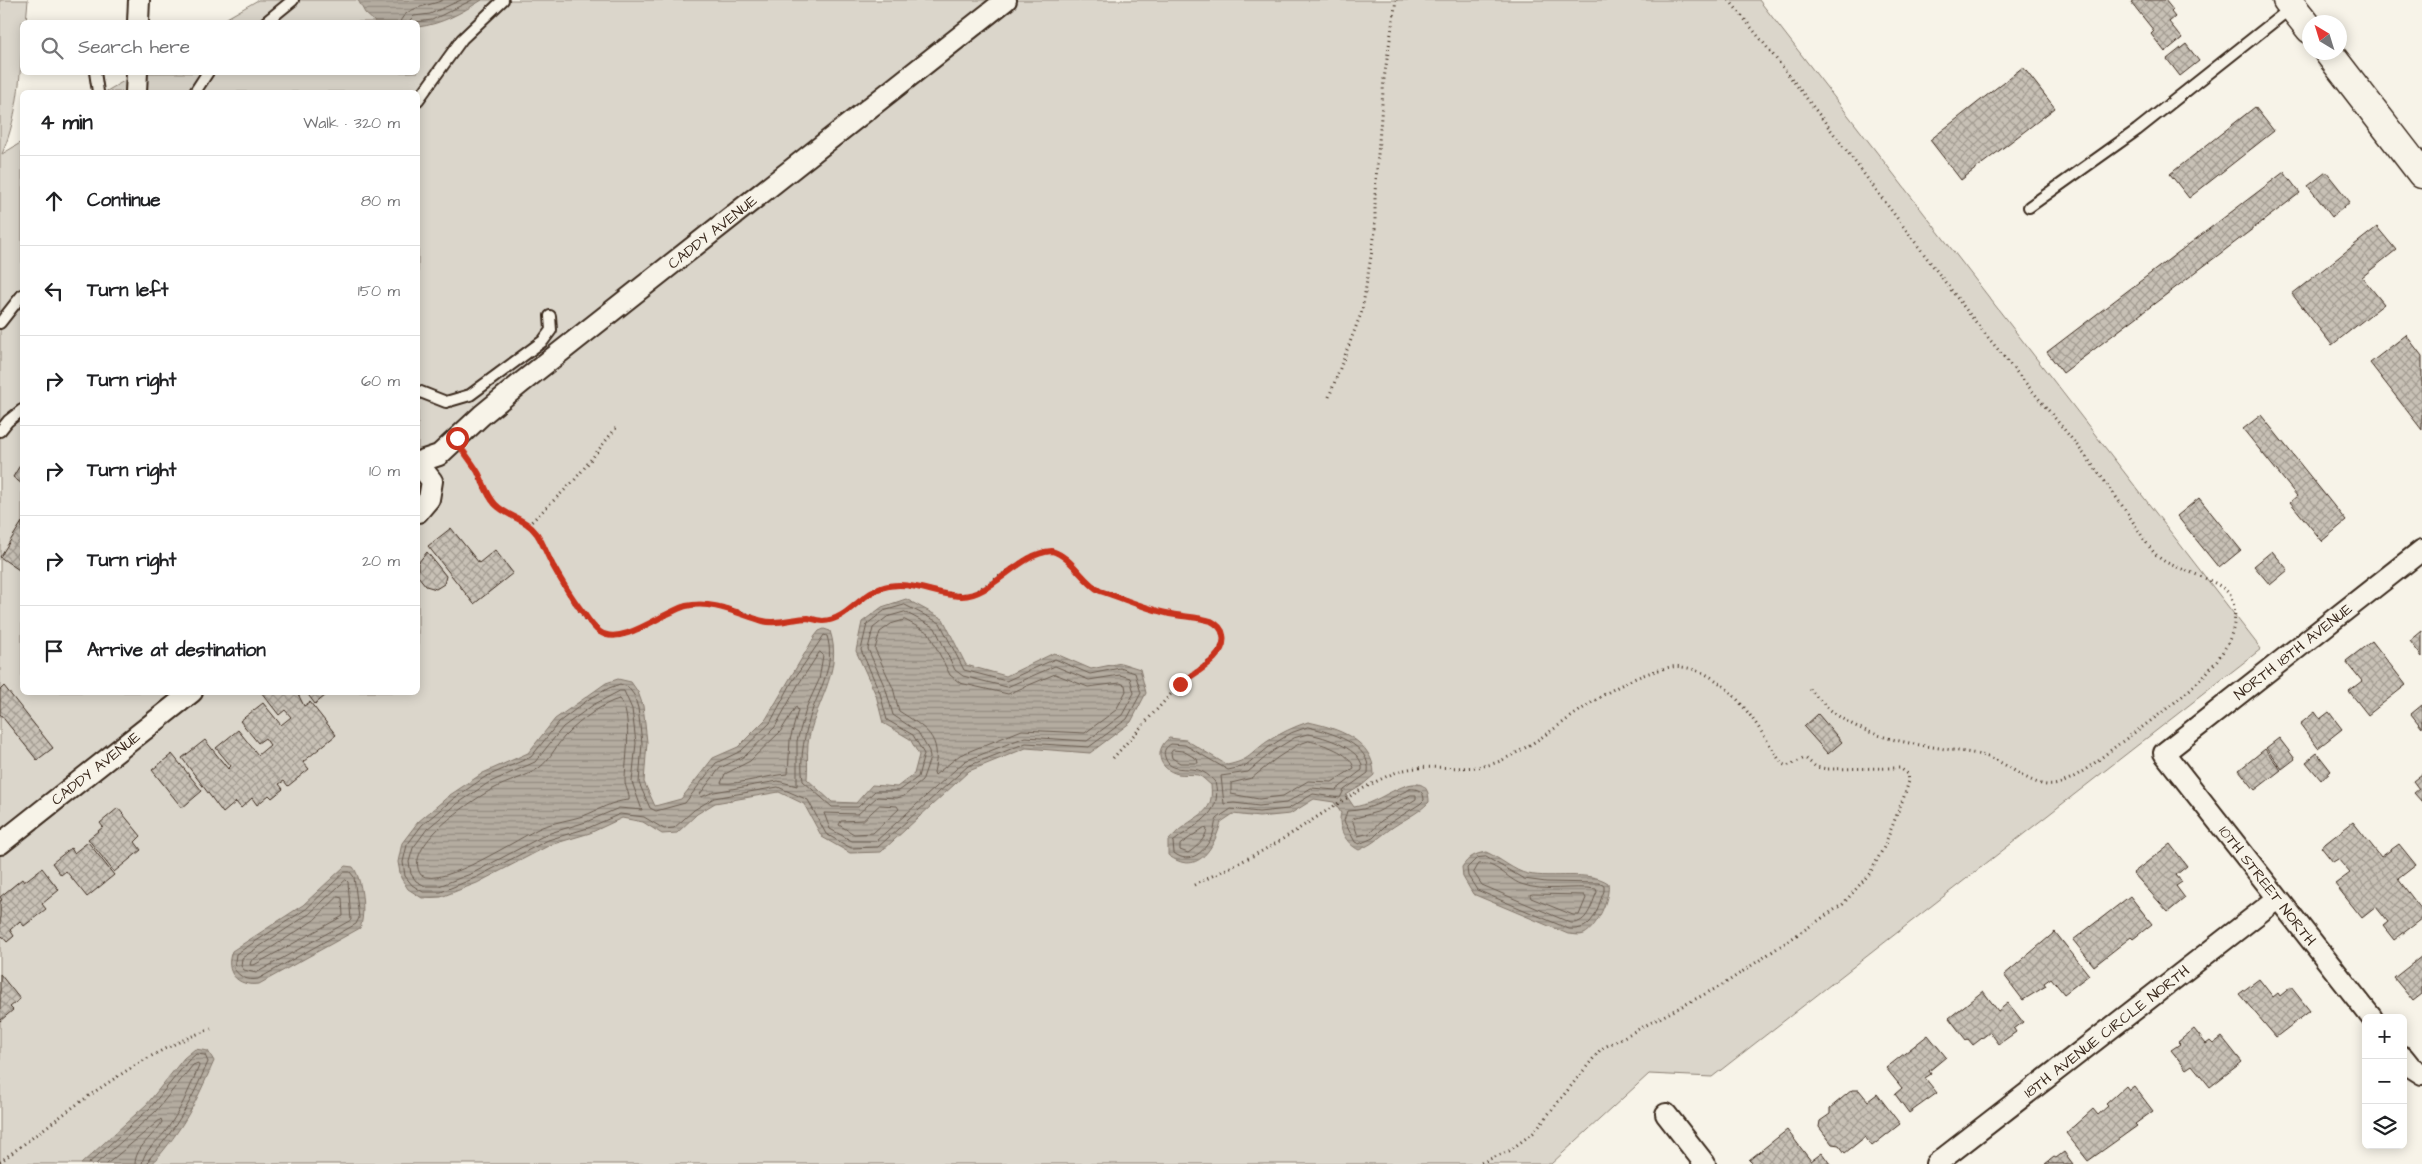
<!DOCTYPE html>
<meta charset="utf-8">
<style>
:root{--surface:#fff;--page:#f6f6f6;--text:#202124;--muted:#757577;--line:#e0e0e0}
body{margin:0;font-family:"Architects Daughter",sans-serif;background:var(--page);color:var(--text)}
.controls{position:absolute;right:15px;bottom:15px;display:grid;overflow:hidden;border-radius:8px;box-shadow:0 2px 12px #0003}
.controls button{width:45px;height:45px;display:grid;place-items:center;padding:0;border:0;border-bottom:1px solid var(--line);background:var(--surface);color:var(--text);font:25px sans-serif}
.compass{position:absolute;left:2302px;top:15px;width:45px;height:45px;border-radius:50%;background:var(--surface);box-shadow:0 2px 12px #0003;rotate:322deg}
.stop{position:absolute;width:15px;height:15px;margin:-11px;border:4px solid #c8321e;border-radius:50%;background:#fff}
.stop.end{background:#c8321e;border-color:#fff;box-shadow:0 1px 5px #0008}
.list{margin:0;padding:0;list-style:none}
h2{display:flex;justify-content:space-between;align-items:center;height:65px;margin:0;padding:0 20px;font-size:21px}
h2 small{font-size:16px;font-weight:400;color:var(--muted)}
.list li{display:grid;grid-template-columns:32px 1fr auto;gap:15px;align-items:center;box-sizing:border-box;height:90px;padding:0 20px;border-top:1px solid var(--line)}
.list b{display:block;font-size:19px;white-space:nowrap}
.list em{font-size:16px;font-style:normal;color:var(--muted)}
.icon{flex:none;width:28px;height:28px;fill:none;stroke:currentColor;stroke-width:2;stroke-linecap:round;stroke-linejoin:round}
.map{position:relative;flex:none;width:2422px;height:1164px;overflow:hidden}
.search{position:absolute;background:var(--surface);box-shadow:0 2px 12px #0003;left:20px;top:20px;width:400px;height:55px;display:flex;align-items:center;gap:12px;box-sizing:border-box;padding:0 18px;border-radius:8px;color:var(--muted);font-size:19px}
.panel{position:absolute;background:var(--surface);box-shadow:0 2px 12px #0003;left:20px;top:90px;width:400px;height:605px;border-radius:8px}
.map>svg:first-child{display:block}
.green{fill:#dbd6cb;stroke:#8b8074}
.water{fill:url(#water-rules);stroke:#84786c}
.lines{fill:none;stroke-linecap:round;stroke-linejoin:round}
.shore{stroke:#6b5e52;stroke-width:1}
.building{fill:url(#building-cross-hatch);stroke:#3b2a1e}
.lane-casing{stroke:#3b2a1e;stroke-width:14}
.street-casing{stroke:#3b2a1e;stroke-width:24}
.secondary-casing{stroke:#3b2a1e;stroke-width:31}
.path{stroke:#3b2a1e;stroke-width:3;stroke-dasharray:1 4;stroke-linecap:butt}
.lane{stroke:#f7f3e8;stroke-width:10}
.street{stroke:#f7f3e8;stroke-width:20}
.secondary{stroke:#f7f3e8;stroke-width:28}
.route{stroke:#c8321e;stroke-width:6}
.labels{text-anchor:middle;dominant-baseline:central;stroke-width:5;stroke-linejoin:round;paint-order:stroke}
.street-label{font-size:15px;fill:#3b2a1e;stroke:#f7f3e8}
</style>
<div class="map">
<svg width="2422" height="1164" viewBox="0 0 2422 1164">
<defs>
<pattern id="water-rules" width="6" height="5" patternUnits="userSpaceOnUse" patternTransform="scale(1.25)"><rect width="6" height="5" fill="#b4aca0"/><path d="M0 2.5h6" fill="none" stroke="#948c82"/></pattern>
<pattern id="building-cross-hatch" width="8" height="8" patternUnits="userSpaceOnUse" patternTransform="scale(1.25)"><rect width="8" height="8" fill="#c8c1b6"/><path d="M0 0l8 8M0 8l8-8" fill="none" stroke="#a49d93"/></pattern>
</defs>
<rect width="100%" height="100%" fill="#f7f3e8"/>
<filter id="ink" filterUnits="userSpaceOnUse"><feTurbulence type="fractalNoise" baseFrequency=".02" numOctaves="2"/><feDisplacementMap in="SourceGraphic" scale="10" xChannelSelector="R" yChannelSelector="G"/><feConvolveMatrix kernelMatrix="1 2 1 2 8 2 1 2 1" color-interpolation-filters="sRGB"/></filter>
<g filter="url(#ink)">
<!-- green -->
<path class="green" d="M0 0H28L26 22H22C22 66 19 114 2 154L22 142V692H418V92H105L138 73 418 72V22H220L258 0H1759L2261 649 1712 1077 1649 1074 1551 1164H0Z"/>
<!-- water -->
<g class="water">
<path d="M358 0H482C461 13 442 24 418 27V22H375L365 13Z"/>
<path d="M906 599 943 619 966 665 1006 676 1054 653 1091 669 1121 663 1140 669 1146 693 1131 722 1090 753 1026 748 969 771 881 852 850 853 822 837 804 804 779 792 715 803 697 814 677 833 662 834 643 822 622 818 590 833 550 845 477 883 441 897 422 898 408 889 401 878 398 862 402 843 418 822 450 795 483 773 528 753 555 719 606 683 618 679 631 682 638 692 643 706 647 742 644 782 655 806 681 799 713 758 738 747 766 719 815 636 819 631 824 629 830 631C844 672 813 705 808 744 807 755 808 768 807 779L832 802 856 803 872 785 897 787 914 774 919 755 910 739 883 723 876 695 856 651 862 622 882 607Z"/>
<path d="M1308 722C1337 728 1374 740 1374 775L1361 786 1346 795 1354 807C1360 806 1367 804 1373 801 1388 795 1429 765 1429 802 1418 814 1402 820 1389 830 1377 839 1374 843 1359 850 1346 844 1337 827 1341 813L1334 802 1314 799 1290 814 1259 817 1233 814 1221 822C1214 849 1197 877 1168 855V841C1173 836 1177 831 1183 827 1201 813 1214 812 1211 785 1207 782 1203 777 1198 775 1192 774 1184 775 1178 774 1158 769 1154 750 1169 738L1186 740 1227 765C1251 760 1249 754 1268 741 1281 733 1293 727 1308 722Z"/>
<path d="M1486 852C1500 858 1514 871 1528 874 1552 879 1589 870 1608 883 1611 896 1597 928 1584 934 1579 936 1573 934 1568 934L1473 894 1463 877 1462 867C1469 857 1474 854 1486 852Z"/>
<path d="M345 866 353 867C362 878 366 914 360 928L259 984C237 987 224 972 232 951L303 905Z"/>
<path d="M195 1049 208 1051 214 1061C195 1104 184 1128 152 1164H81L147 1104 184 1058Z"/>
</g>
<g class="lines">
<!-- shore -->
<g class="shore">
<path d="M400 22C406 6 428 7 443 0"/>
<path d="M408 22 414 16 430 14 461 0"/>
<path d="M416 22 432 20 472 0"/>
<path d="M905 605 940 623 964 670 1006 681 1055 659 1090 674 1120 668 1135 673 1141 693 1127 719 1089 747 1026 743 968 766 878 847 851 848 826 834 808 800 778 787 714 798 694 810 674 828 664 829 644 817 620 814 588 828 548 840 475 878 441 892H423L412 885 405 876 403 862 407 845 422 825 453 799 485 777 531 757 559 722 589 699 609 688 620 684 628 687 634 695 638 708 642 743 639 783 650 808 656 811 685 803 716 763 741 751 770 723 792 682 824 635 827 636C835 662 822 685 813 708 805 731 799 758 803 781L832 807H858L875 791H899L918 777 924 754 913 735 887 720 880 693 861 650 867 624 884 611Z"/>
<path d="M905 612 935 628 955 670 963 676 1007 687 1055 666 1089 680 1120 675 1130 678 1134 693 1122 715 1087 741 1025 737 965 761 876 841H852L830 829 824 813 858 814 877 797 897 798 904 796 922 781 930 758 929 751 918 732 893 715 886 690 868 649 873 628 887 617Z"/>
<path d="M905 620 929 633 950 675 960 683 1008 694 1055 674 1088 687 1120 683 1125 685 1126 691 1116 710 1085 733 1022 730 960 755 935 775 934 772C943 736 925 728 899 711L893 688 875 649 880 632 891 624Z"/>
<path d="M820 652 823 655 819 680 807 706 797 741V786L778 781 714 792 701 797 700 794 720 768 745 756 775 727 798 685Z"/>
<path d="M620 691H624L632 709 636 743 632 782 642 810 619 808 586 822 547 834 473 873 439 886H425L416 881 411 874 409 862 413 848 427 829 457 804 488 783 535 762 563 727 593 705Z"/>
<path d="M619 699C634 713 625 761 625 781 625 788 630 793 629 800 612 801 599 810 583 816 570 820 555 822 542 827 518 838 443 889 421 875 401 847 472 800 493 789 508 781 526 777 539 768 551 759 557 743 568 733 580 721 603 703 619 699Z"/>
<path d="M796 707 798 710 790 740 788 774C767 775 742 785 721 783L725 774 750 761 780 732Z"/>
<path d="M1308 727C1330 732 1372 744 1368 773L1344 790 1340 798 1313 794 1288 809 1259 812 1231 809C1227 812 1221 815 1217 819 1214 823 1215 829 1213 834 1206 851 1190 866 1174 853L1173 842C1194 824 1224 816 1215 782 1212 779 1208 774 1203 772 1192 765 1170 775 1165 757 1163 750 1166 747 1171 744L1185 745 1228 770 1246 766 1269 747 1291 733Z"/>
<path d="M1308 734C1324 736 1365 750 1362 770L1336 790 1311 788 1286 803 1259 806 1234 803 1224 804 1221 776 1248 772 1273 751 1294 738Z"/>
<path d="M1309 741C1323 744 1350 752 1354 768L1332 782 1308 781 1283 796 1259 799 1231 794V783L1252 778 1277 758 1297 745Z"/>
<path d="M1173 750 1183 751 1197 759 1198 763H1180L1172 758 1171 753Z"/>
<path d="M1410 789C1417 788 1424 791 1424 800L1420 804 1385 826 1373 838 1359 844 1355 842 1344 821 1347 811C1369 811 1389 799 1410 789Z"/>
<path d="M1411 795H1416V799L1381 821 1370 833 1358 836 1352 819 1377 812Z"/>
<path d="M880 805 897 806 899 809 873 833 854 834 839 825 841 821 863 820Z"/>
<path d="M1204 828 1207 829C1206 838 1196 848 1188 853L1180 850V845Z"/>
<path d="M1486 857 1524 879 1546 882 1599 883 1604 886V891C1596 911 1594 931 1569 929L1477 890 1468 876 1467 868 1477 858Z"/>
<path d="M1479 864C1495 861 1507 879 1521 884 1545 893 1572 885 1596 889L1597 892C1591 905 1588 924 1571 923L1482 885 1474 873Z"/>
<path d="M345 872H350L354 877 359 918 356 924 258 979C247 981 240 977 234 969L236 954 306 909Z"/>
<path d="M346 880 348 882 351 920 256 973 244 970 241 966 242 958 309 914Z"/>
<path d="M1533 894 1584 895 1586 898 1579 915H1573L1531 898 1530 895Z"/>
<path d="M338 897 342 898 343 916 254 965H250L251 961 314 920Z"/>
<path d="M88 1164 150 1108 188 1061 196 1054 205 1055 208 1062C190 1103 179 1125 149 1159L148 1164"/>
<path d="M96 1164 155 1112 193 1065 198 1063 199 1066C189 1090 180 1112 165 1132 157 1142 143 1151 142 1164"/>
<path d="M107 1164 161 1119 162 1122C154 1136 135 1147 135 1164"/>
</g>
</g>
<!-- building -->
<g class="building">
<path d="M2134 0H2165L2173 10 2171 12 2175 17 2169 22 2182 38 2165 52 2151 34 2154 31 2131 2Z"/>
<path d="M2186 44 2199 61 2180 76 2167 59Z"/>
<path d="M2023 67 2055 108 1961 180 1930 140Z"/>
<path d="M2255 107 2274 131 2189 198 2170 174Z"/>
<path d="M2284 172 2300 193 2063 373 2047 352Z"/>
<path d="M2326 172 2350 202 2332 217 2308 186Z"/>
<path d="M2377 227 2396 250 2362 277 2384 304 2332 345 2292 294Z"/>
<path d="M2406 335 2422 356V430L2370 363Z"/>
<path d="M2261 415 2346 521 2322 541 2290 502 2297 496 2243 429Z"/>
<path d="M22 462V484L13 477Z"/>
<path d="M2199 498 2241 550 2219 568 2177 516Z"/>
<path d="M22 522V572L0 557Z"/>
<path d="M451 528 479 563 495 550 513 573 474 604 428 546Z"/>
<path d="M2272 551 2288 570 2270 585 2254 566Z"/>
<path d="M427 552 446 576 444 584 436 589 426 586 418 576V563Z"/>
<path d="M2422 631V657L2410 641Z"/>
<path d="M2372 641 2406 685 2368 715 2349 691 2362 681 2346 661Z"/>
<path d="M4 686 53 748 37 760 0 714V690Z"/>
<path d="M261 692H297L304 706 310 702 336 735 303 762 309 769 288 786 284 781 279 784 283 789 272 798 269 795 257 805 252 798 241 808 236 802 223 813 182 758 205 740 228 769 231 766 216 748 238 730 258 755 270 745 265 738 258 743 240 721 263 703 281 725 291 717 285 710 279 715Z"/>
<path d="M306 692H330L315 704Z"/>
<path d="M2422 705V728L2411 714Z"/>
<path d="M2315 712 2320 719 2329 712 2342 729 2318 748 2300 724Z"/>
<path d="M1818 714 1842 742 1828 754 1804 727Z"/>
<path d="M2279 738 2295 759 2282 769 2266 748Z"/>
<path d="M2265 749 2281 770 2255 790 2239 770Z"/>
<path d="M2317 753 2331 771 2321 780 2306 762Z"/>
<path d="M172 754 202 791 182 808 152 770Z"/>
<path d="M2422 774V802L2414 793 2419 789 2413 781Z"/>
<path d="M118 808 141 836 135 842 141 850 114 872 88 839 103 827 100 823Z"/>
<path d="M2353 822 2381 857 2399 844 2416 865 2398 879 2422 910V919L2394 940 2383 926 2388 922 2376 907 2362 918 2335 884 2350 873 2338 859 2333 862 2321 847Z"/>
<path d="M88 842 114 875 87 897 66 871 61 875 52 863 71 848 74 853Z"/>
<path d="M2170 844 2187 866 2176 875 2182 882 2176 886 2185 898 2168 912 2133 873Z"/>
<path d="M42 868 59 890 42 904 46 909 24 926 20 921 10 930 14 936 7 942 2 936 0 937V901L2 900 0 897 22 879 24 882Z"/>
<path d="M2130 896 2152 924 2133 939 2131 937 2094 966 2073 940Z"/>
<path d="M2055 932 2089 975 2064 994 2051 978 2044 983 2046 986 2023 1000 2004 975Z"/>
<path d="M2422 956V994L2413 1001 2394 978Z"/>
<path d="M0 974 20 999 10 1007 13 1010 0 1021Z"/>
<path d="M2259 979 2273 997 2278 993 2280 996 2291 987 2310 1011 2276 1037 2239 994Z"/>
<path d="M1983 991 1998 1011 2008 1003 2023 1022 2014 1029 2016 1032 1999 1044 1990 1032 1973 1045 1968 1039 1966 1040 1949 1018Z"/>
<path d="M2194 1029 2206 1044 2210 1041 2213 1044 2222 1037 2242 1062 2210 1087 2192 1065 2186 1069 2171 1050 2180 1044 2178 1042Z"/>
<path d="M1928 1035 1946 1057 1929 1071 1931 1074 1925 1078 1937 1093 1909 1113 1895 1094 1902 1088 1886 1068Z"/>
<path d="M2126 1086 2129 1090 2134 1086 2153 1111 2135 1124 2137 1126 2088 1161 2066 1133 2093 1109 2098 1115 2108 1106 2106 1104Z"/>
<path d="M1852 1090H1859L1868 1101 1877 1094 1900 1124 1872 1146 1865 1137 1845 1153 1839 1145 1832 1144 1819 1127 1820 1121 1830 1114V1108Z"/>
<path d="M1787 1130 1811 1161 1822 1153 1830 1164H1753L1749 1160Z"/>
<path d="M2064 1152 2073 1164H2045L2054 1157 2056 1158Z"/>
</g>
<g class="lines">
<defs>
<g id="lane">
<path d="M266 22 293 0"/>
<path d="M95 72 98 92"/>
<path d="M195 92 208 72"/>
<path d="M418 100 462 39 503 0"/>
<path d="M2029 207 2137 130 2291 8"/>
<path d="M0 323 22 295"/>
<path d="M418 391 446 402 470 395 543 341 551 330 550 316"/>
<path d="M0 431 8 421 22 410"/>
</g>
<g id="street">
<path d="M138 22 139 0"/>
<path d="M136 92 137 72"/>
<path id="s1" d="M418 462 439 455 482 415 521 383 1006 0"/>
<path d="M418 463 432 481 429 499 418 512"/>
<path id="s2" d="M0 844 192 692"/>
<path id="s3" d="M2372 1018 2164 753 2422 550"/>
<path d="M2403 1057 2411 1067 2422 1074"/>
<path d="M1666 1114 1705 1164"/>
<path id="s4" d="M1936 1164 2277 899"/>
</g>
<g id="secondary">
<path d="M2287 0 2310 29"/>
<path d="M2328 52 2422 174"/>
</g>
</defs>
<!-- lane casing -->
<use href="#lane" class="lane-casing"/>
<!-- street casing -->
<use href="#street" class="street-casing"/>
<!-- secondary casing -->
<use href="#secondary" class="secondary-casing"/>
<!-- path -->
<g class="path">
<path d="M1729 0C1810 99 1884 202 1961 303 2018 378 2084 446 2135 525 2143 537 2151 553 2164 561 2181 571 2226 581 2232 599 2252 657 2157 715 2119 744 2101 757 2080 777 2058 784 2036 791 2011 765 1991 758 1974 752 1956 751 1939 748 1905 743 1866 736 1837 715 1827 708 1817 697 1808 688"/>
<path d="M1329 397 1362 311 1375 232V192L1384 79 1396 0"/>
<path d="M467 456C478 471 483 491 495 504 508 518 527 519 537 535 555 562 573 615 601 633 624 647 663 611 688 606 707 602 729 608 747 614 753 616 759 621 764 622 778 624 793 619 806 619 817 618 828 623 839 617 856 607 869 588 890 586 918 583 948 598 972 594L1031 556 1052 551C1072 557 1082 581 1100 591L1164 613 1211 621 1220 628 1224 640 1216 656 1180 684 1113 758"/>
<path d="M528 525 573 482 616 428"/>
<path d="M1194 885C1220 872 1246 860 1271 846 1312 822 1349 793 1392 774 1426 759 1466 776 1500 761 1553 737 1593 692 1649 673 1660 670 1671 665 1682 667 1731 673 1758 728 1782 764L1787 766 1805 758 1816 767 1827 769 1894 768H1900L1908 774 1909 781 1905 794 1884 847 1870 873 1843 904 1724 984 1601 1049 1533 1133 1509 1151 1478 1164"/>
<path d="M0 1162C63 1115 137 1054 211 1029"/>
</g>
<!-- lane -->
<use href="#lane" class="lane"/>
<!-- street -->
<use href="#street" class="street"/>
<!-- secondary -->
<use href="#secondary" class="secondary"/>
</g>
</g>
<g class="lines" filter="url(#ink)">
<!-- route -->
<path class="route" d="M457 438 455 440C463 451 472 462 479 474 484 484 487 495 495 504 507 517 526 518 537 534 543 543 547 555 552 564 562 582 572 599 585 615 589 621 594 628 600 632 622 647 663 612 686 606 714 600 738 614 763 621 777 625 794 618 808 618 813 619 818 621 823 621 847 620 859 595 881 588 909 578 936 596 962 596 992 596 1018 553 1052 551 1072 557 1082 581 1100 591 1122 598 1144 608 1166 613 1180 617 1197 616 1211 621 1217 624 1222 629 1223 635 1228 657 1194 673 1180 684"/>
</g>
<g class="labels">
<!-- street labels -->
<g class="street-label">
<text stroke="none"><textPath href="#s1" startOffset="375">CADDY AVENUE</textPath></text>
<text stroke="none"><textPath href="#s3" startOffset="501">NORTH 18TH AVENUE</textPath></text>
<text stroke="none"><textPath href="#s2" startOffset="122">CADDY AVENUE</textPath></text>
<text transform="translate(2267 886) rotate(52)">10TH STREET NORTH</text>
<text stroke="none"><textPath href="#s4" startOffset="216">18TH AVENUE CIRCLE NORTH</textPath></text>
</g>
</g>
</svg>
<div class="controls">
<button>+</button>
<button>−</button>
<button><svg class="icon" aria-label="layers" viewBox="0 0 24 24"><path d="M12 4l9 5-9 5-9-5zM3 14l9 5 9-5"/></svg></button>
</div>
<svg class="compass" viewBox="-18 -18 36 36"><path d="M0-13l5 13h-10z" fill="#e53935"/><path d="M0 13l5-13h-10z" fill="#757577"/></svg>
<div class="stop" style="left:457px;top:438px"></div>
<div class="stop end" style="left:1180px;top:684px"></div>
<div class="search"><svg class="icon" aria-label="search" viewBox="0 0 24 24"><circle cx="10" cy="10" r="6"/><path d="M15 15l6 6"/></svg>Search here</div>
<section class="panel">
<h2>4 min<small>Walk · 320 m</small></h2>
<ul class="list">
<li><svg class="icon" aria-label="ahead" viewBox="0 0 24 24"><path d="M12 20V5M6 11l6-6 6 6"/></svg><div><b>Continue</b></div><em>80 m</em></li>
<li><svg class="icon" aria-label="left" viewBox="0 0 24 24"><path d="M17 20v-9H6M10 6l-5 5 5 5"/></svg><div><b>Turn left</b></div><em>150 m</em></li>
<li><svg class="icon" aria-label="right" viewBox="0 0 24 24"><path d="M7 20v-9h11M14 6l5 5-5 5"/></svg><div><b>Turn right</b></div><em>60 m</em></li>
<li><svg class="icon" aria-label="right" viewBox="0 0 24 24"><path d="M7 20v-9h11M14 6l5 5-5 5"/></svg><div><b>Turn right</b></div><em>10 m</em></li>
<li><svg class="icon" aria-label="right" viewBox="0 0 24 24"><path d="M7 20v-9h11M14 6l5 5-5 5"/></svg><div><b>Turn right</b></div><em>20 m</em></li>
<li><svg class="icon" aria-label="arrive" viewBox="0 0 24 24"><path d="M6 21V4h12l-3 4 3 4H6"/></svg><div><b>Arrive at destination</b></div></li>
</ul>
</section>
</div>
